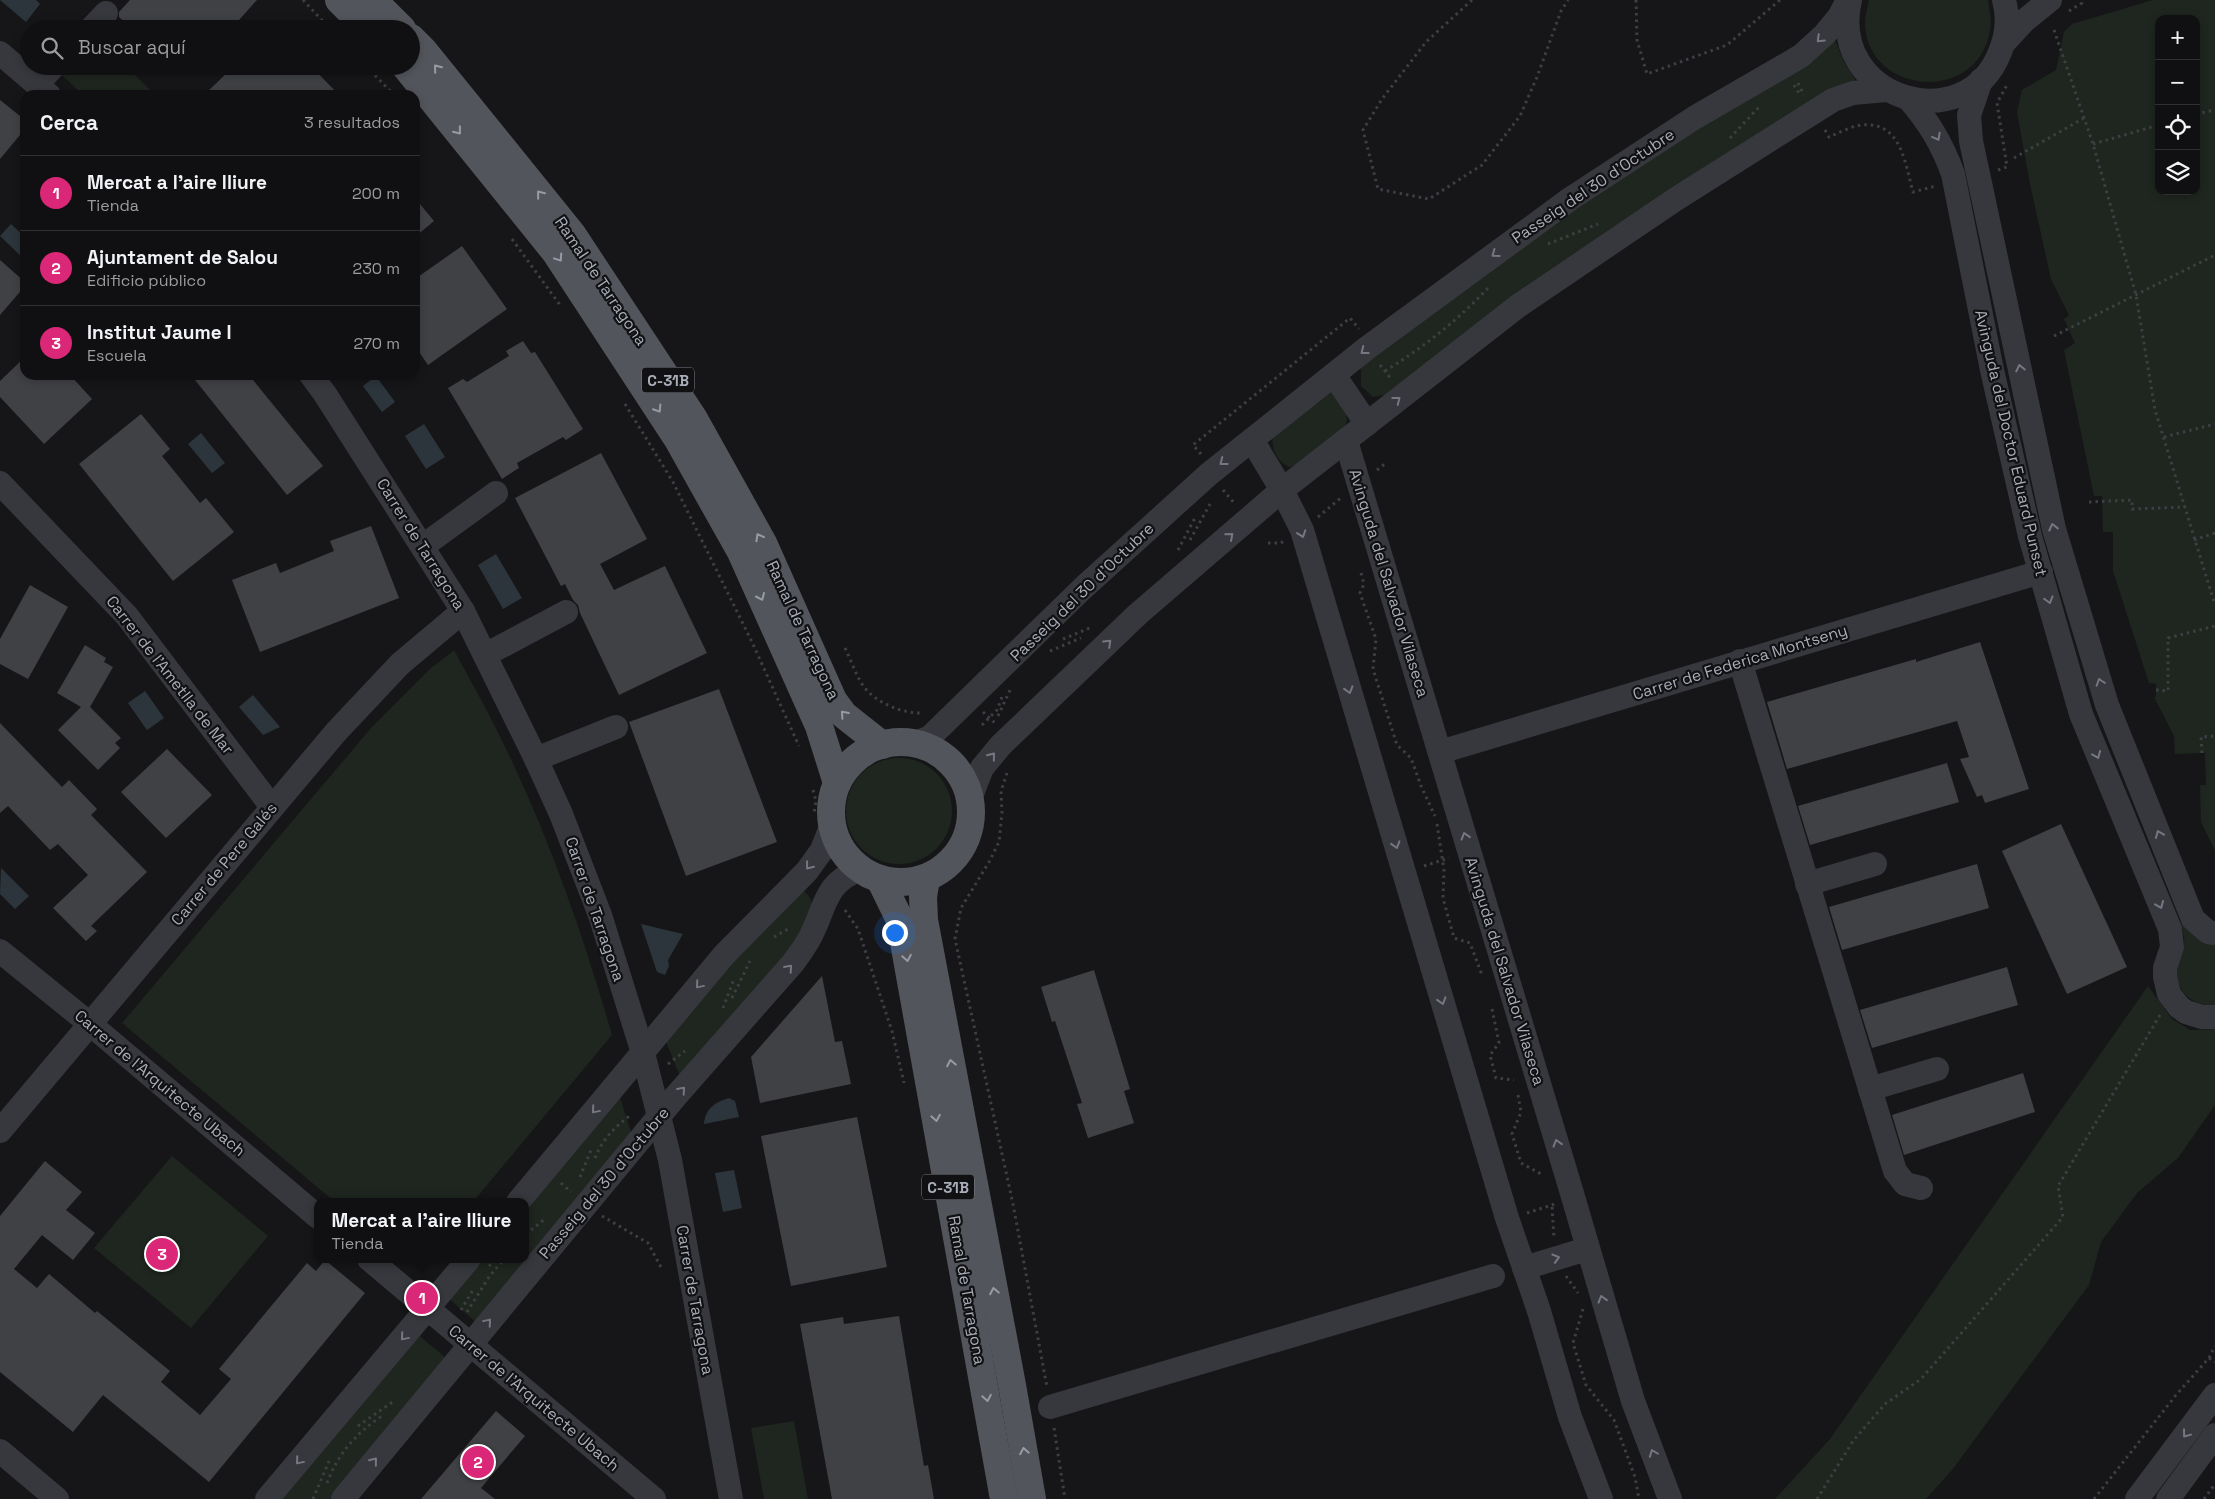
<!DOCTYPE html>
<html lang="es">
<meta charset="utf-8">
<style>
:root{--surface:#101012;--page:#1e1e20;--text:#f1f3f6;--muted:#9c9d9f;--line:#303032;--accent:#db2777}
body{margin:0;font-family:"Space Grotesk",sans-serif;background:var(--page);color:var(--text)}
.controls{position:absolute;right:15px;top:15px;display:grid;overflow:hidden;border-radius:10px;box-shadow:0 2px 8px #0003}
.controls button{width:45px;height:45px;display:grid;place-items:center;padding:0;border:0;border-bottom:1px solid var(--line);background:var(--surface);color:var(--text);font:25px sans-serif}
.you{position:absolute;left:894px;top:932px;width:18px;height:18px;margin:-12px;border:4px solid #fff;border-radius:50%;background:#1a73e8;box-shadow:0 0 0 8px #1a73e833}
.badge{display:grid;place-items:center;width:32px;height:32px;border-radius:50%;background:var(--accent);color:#fff;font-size:16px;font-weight:700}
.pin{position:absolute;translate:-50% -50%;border:2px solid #fff;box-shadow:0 1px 5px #0006}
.popup{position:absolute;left:314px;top:1198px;width:215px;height:65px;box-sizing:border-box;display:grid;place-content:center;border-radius:10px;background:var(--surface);filter:drop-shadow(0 1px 4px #0005);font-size:16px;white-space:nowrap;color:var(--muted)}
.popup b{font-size:19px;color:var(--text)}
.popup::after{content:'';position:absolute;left:50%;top:100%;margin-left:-10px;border:10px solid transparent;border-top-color:var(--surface)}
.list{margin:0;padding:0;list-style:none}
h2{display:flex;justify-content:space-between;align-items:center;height:65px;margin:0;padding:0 20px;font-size:21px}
h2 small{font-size:16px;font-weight:400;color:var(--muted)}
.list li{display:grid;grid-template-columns:32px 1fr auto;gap:15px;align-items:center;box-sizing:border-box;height:75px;padding:0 20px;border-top:1px solid var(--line)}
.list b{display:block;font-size:19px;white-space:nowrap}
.list p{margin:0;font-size:16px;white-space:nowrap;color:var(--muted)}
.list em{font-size:16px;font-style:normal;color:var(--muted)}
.icon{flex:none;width:28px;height:28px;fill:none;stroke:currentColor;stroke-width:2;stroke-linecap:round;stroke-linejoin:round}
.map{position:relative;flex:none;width:2215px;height:1499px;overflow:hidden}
.search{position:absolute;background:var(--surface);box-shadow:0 2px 8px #0003;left:20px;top:20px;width:400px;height:55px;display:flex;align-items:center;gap:12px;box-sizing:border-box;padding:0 18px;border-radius:28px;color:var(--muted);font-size:19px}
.panel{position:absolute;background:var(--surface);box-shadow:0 2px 8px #0003;left:20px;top:90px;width:400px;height:290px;border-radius:15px}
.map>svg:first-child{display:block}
.green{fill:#1e261f;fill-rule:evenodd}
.water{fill:#2c353c}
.building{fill:#404145}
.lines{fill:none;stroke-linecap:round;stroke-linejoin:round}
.path{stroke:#3d3f44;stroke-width:3;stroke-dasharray:2.5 4;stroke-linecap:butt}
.minor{stroke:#37383d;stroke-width:24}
.major{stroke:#53555c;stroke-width:28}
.oneway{stroke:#757881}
.oneway2{stroke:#979ba6}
.labels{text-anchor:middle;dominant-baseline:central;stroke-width:4.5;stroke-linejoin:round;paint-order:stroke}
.shield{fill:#111113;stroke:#7b7e86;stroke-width:1}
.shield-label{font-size:15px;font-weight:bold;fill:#a8adb8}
.street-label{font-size:16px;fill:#a8adb8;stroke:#111113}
</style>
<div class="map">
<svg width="2215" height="1499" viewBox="0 0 2215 1499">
<rect width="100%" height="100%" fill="#161618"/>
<!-- green -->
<g class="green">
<path d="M1869 0H1988C1989 7 1991 16 1991 23 1984 108 1862 96 1865 19 1866 13 1868 6 1869 0Z"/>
<path d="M2153 0H2215V851L2201 822 2200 785H2206L2205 753 2175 754 2174 736 2154 697H2156V684L2149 683 2113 571V532H2103L2102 496H2094L2064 350 2075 343 2064 319 2069 315 2051 279 2030 184 2017 112 2022 90 2056 70 2064 32 2072 24ZM2159 19H2196V191H2159Z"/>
<path d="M1835 40 1843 60 1856 81 1390 394 1373 397 1361 386V365L1530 235Z"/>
<path d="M71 66H126L155 95H83L62 75Z"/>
<path d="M1323 392H1334L1346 410 1347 420 1344 430 1301 464 1289 467C1275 459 1271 449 1273 433Z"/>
<path d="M454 650C472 683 491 717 507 751 551 842 584 938 612 1035L473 1202H335L122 1023 371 728 430 669Z"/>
<circle cx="899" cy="811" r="53"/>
<path d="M800 887C816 902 815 906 809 926L682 1081 664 1037Z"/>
<path d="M2185 921 2215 942V1005C2194 1007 2175 992 2177 970 2178 962 2183 955 2184 947 2185 939 2183 931 2181 923Z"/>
<path d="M2148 986 2172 1019 2190 1030 2215 1029V1105L2178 1158 2137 1193 2101 1242 2089 1285 1952 1470 1926 1499H1775L1830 1439Z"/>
<path d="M618 1091 633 1138 479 1325 446 1296 477 1259H526V1202Z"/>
<path d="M172 1156 268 1236 191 1328 94 1248Z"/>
<path d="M417 1334 451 1362 335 1499H278Z"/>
<path d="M794 1421 808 1499H764L751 1428Z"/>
</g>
<!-- water -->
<g class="water">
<path d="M0 0H36L40 4 26 22Z"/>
<path d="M11 224 25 237 24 259 0 236Z"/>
<path d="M376 376 395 402 382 412 363 386Z"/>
<path d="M424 424 445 457 426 469 405 436Z"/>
<path d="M201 433 225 463 212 473 188 444Z"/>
<path d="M496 554 522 598 503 609 478 565Z"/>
<path d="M145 691 164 718 147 730 128 703Z"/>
<path d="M253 695 280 727 263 735 239 707Z"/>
<path d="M1 868 29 896 15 909 0 894Z"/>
<path d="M641 924 683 934 668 960 669 966 665 975 657 972Z"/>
<path d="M729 1098 735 1101 739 1117 704 1124C705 1109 715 1102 729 1098Z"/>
<path d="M734 1170 742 1208 723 1212 715 1173Z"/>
</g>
<!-- building -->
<g class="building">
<path d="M130 0H257L231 29H132L119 17V12Z"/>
<path d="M234 66H311L339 95H204Z"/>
<path d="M0 100 25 120V129L0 159Z"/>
<path d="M415 198 434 221 415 237Z"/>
<path d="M462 246 507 309 428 365 415 346V279Z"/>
<path d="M0 260 25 282V286L0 315Z"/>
<path d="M523 341 531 353 535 352 583 429 566 440 563 437 517 463 519 468 502 479 448 388 463 379 467 382 509 356 506 351Z"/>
<path d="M25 357V375H70L92 399 44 444 0 397V381Z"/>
<path d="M191 375H249L323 466 287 495Z"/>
<path d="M141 414 170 449 162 456 200 503 206 498 234 532 173 581 79 464Z"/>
<path d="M601 453 647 539 600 564 614 590 665 566 707 653 619 695 580 613 578 605 573 600 565 584 561 586 515 498Z"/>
<path d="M371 526 399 598 260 652 232 580 276 563 280 573 334 551 330 541Z"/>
<path d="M30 585 68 607 28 679 0 664V639Z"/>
<path d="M1980 642 2029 789 1985 803 1982 795 1977 797 1960 759 1969 757 1957 721 1787 769 1767 702 1916 659V662Z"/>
<path d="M85 645 106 658 104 662 113 667 90 707 121 738 115 743 120 748 98 770 58 730 81 707 57 693Z"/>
<path d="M719 689 777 842 686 876 629 722Z"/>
<path d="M0 723 62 787 69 780 97 809 91 815 147 872 91 926 97 931 86 941 53 908 88 875 58 844 50 850 8 806 0 813Z"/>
<path d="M167 749 212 795 166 838 121 792Z"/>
<path d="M1947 763 1959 802 1810 845 1798 806Z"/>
<path d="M2061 824 2127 967 2067 994 2002 851Z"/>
<path d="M1977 864 1989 908 1842 950 1829 907Z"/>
<path d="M2007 967 2018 1005 1872 1048 1860 1010Z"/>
<path d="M1094 970 1130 1089 1124 1091 1134 1123 1088 1138 1077 1104 1082 1103 1055 1021 1052 1022 1041 987Z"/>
<path d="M822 976 835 1042 842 1041 851 1084 760 1103 751 1057Z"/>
<path d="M2023 1073 2035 1112 1904 1155 1892 1115Z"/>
<path d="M857 1117 887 1267 791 1286 761 1136Z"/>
<path d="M45 1161 82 1192 66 1210 95 1233 73 1260 42 1235 14 1269 37 1288 49 1274 95 1313 97 1311 170 1371 161 1382 200 1415 231 1379 219 1369 307 1263 316 1271 325 1260 365 1293 209 1482 103 1395 73 1432 0 1372V1216Z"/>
<path d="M899 1316 924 1466 928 1465 934 1499H832L800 1324 843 1317 844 1324Z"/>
<path d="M496 1411 525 1436 481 1488 495 1499H421Z"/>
</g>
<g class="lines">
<!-- path -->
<g class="path">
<path d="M303 0 330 29"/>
<path d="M1472 0 1426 42 1382 99 1363 130 1378 189 1429 199 1482 165 1520 116 1537 77 1561 11 1568 0"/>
<path d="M1636 0 1637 40 1647 74 1727 45 1780 0"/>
<path d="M2069 11 2082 3 2081 0"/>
<path d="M2054 30 2093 144 2136 295 2155 410 2215 605"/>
<path d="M366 66 394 95"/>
<path d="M1798 83 1804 95"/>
<path d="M1794 85 1801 96"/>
<path d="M2196 114 2215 110"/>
<path d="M1825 130 1829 137C1839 133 1851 126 1862 125 1901 121 1905 163 1913 192L1936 186"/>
<path d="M1730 138 1760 106"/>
<path d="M2093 144 2159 125"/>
<path d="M2014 158 2084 118"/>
<path d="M1998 170 2007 167 1997 103 2007 85"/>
<path d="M512 239 560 305"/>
<path d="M1548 244 1598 224"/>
<path d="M2054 336 2215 255"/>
<path d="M1380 365 1392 380"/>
<path d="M1385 371C1424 347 1458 320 1489 287"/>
<path d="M625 404 673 482 752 642 799 746"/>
<path d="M2164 437 2215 424"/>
<path d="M1201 454 1193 445 1350 318 1359 329"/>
<path d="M1377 470 1386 463"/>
<path d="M1223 490 1235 504"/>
<path d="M2089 502 2132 500V509L2185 507"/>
<path d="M1318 517 1342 497"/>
<path d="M1190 540 1210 504"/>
<path d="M2194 540 2215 533"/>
<path d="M1268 543H1281L1284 541"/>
<path d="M1178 550 1196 516"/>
<path d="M1361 573 1364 584 1360 593 1376 639 1373 669 1397 745 1411 758 1421 786 1435 816"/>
<path d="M1063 639 1092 627"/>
<path d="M845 648C851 660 855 673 862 684 873 702 903 714 923 713"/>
<path d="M1050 651 1081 638"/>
<path d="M2156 690 2168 691V638L2215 626"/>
<path d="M983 712 995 723"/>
<path d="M998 716 1010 690"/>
<path d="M982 725 997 710 1002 697"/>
<path d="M2202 753 2201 737 2215 736"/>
<path d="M1007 773 1001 791 1002 813 999 842 989 862 961 908 955 939 1013 1204 1047 1387"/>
<path d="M813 790 816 801 814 813"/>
<path d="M1437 824 1444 870 1443 898 1454 938 1470 943 1482 975"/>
<path d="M1424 866 1449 858"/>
<path d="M845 910 858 929 892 1031 904 1083"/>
<path d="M774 937 790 928"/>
<path d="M732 998 750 961"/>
<path d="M723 1008 734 979"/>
<path d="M1492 1009 1499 1043 1490 1055 1496 1078 1514 1080"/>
<path d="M668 1064 685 1051"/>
<path d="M1518 1095 1521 1112 1512 1134 1521 1163 1543 1175"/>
<path d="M595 1158C603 1138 615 1127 632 1114"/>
<path d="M580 1177 591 1150"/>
<path d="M561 1183 571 1192"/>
<path d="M1552 1207 1554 1238"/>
<path d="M1527 1213 1555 1204"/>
<path d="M602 1216 648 1243 662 1269"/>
<path d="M526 1234 545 1219"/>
<path d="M489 1266 497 1259"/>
<path d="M1566 1276 1578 1293"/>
<path d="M1583 1309 1573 1343 1586 1385 1614 1420 1635 1477 1639 1499"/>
<path d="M461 1310 473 1290"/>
<path d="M467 1312 489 1277 504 1259"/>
<path d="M2209 1358 2215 1362"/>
<path d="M358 1426 394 1401"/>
<path d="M1054 1428 1065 1499"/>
<path d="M327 1483C338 1454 356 1433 382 1416"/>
<path d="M313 1499 329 1461"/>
<path d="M1817 1499 1853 1441 1885 1404 1921 1379 2063 1217 2058 1186 2160 1015"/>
<path d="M2094 1499 2176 1395 2209 1358 2215 1346"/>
<path d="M2204 1499 2215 1484"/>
</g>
<!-- minor -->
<g class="minor">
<path d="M1850 0C1827 100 1966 140 2000 52 2007 35 2009 18 2004 0"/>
<path d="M91 29 106 13"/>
<path d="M2003 44 2024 21 2050 0"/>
<path d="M0 53 49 95"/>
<path d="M1981 80 1969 115 1971 141 2054 529 2107 705 2193 919 2208 932 2215 933"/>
<path d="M38 83 54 66"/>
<path d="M1908 98C1929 122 1942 144 1953 174L1992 370 2030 536 2081 714 2170 929 2172 947 2165 968V977L2169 994 2179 1007 2186 1012 2202 1017H2215"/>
<path d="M311 375 325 394 463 611 536 759 561 814 600 915 643 1053 670 1160 731 1499"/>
<path d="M1334 375 1367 424"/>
<path d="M1252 440 1282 490 1302 530 1507 1218 1539 1311 1570 1417 1601 1499"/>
<path d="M1346 441 1571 1190 1633 1401 1670 1499"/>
<path d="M0 483 127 616 272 807"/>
<path d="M423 546 496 493"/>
<path d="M485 655 566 612"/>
<path d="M1740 661 1895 1171 1905 1184 1921 1188"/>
<path d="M913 744 930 737 1083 588 1209 474 1367 348 1570 199 1694 118 1801 56 1825 34 1839 17 1848 0"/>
<path d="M1440 752 2041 572"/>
<path d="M536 759 616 727"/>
<path d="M970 799 982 768 1001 745 1138 614 1282 490 1518 306 1676 199 1833 100 1853 93 1886 90"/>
<path d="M1807 884 1875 864"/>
<path d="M0 951 90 1024 318 1217"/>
<path d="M1870 1089 1937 1069"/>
<path d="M0 1131 336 732 400 664 463 611"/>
<path d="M518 1202 724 955 807 871 822 850 832 824"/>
<path d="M369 1259 654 1499"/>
<path d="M1524 1268 1587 1249"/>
<path d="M1050 1407 1493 1276"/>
<path d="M0 1451 57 1499"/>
<path d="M267 1499 469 1259"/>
<path d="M343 1499 675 1097 793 963C801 952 809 942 814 929 827 900 827 883 860 869"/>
<path d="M2137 1499 2215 1395"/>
<path d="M2168 1499 2215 1435"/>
</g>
<!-- major -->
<g class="major">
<path d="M339 0 368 29"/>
<path d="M373 0 402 29"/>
<path d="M411 38 424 51 572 234 694 419 763 543 833 700 844 715 882 745"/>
<path d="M405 66 556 253 677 438 741 552 819 726 837 783"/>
<circle cx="901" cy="812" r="70"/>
<path d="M926 878 923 897 924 920 1012 1385 1032 1499"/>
<path d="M880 879 900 920 1004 1499"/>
</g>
</g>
<!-- one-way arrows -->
<defs><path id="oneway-chevron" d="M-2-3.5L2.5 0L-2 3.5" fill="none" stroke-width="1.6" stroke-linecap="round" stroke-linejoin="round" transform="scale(1.25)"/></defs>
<g class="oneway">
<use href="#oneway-chevron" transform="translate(1820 39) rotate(136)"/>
<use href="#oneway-chevron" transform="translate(1937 137) rotate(61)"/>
<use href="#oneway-chevron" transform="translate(1495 254) rotate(144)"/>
<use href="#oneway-chevron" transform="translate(1364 351) rotate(142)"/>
<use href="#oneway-chevron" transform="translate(2020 368) rotate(-102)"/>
<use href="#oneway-chevron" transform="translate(1397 400) rotate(-38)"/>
<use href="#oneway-chevron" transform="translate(1223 462) rotate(142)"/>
<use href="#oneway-chevron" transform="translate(2053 527) rotate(-104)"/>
<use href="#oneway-chevron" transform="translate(1302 534) rotate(71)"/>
<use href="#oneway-chevron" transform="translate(1230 536) rotate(-41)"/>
<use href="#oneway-chevron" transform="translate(2049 600) rotate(74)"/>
<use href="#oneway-chevron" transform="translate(1108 643) rotate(-44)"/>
<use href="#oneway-chevron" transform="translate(2100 682) rotate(-108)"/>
<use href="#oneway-chevron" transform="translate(1349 690) rotate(73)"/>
<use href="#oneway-chevron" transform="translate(2097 755) rotate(68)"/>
<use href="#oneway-chevron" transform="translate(992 756) rotate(-51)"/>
<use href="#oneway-chevron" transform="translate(2159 834) rotate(-112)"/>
<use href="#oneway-chevron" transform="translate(1465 836) rotate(-107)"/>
<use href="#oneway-chevron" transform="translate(1396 845) rotate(73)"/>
<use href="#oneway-chevron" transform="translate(809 866) rotate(128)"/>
<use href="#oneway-chevron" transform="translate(2160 905) rotate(67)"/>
<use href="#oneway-chevron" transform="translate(789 968) rotate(-49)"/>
<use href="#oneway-chevron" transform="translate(699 985) rotate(130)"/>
<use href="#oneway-chevron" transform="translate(1442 1001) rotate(73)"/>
<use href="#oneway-chevron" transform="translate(682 1090) rotate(-49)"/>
<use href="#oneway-chevron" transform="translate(595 1110) rotate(130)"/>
<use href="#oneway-chevron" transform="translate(1557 1143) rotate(-107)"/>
<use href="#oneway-chevron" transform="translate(1556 1258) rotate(-17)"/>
<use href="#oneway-chevron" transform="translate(1602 1299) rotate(-107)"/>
<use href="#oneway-chevron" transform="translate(488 1322) rotate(-50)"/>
<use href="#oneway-chevron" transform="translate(404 1337) rotate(130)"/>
<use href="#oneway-chevron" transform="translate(2186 1434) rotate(127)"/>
<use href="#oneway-chevron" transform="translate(1653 1453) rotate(-111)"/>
<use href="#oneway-chevron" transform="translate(299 1461) rotate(130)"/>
<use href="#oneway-chevron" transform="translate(374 1461) rotate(-51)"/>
</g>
<g class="oneway2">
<use href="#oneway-chevron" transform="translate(437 68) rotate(-129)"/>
<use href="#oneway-chevron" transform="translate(458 131) rotate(51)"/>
<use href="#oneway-chevron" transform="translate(540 194) rotate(-129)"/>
<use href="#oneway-chevron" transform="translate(559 258) rotate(56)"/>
<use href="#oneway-chevron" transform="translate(658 409) rotate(57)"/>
<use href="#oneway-chevron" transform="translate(759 537) rotate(-119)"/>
<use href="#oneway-chevron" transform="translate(761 597) rotate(66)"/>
<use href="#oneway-chevron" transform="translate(844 714) rotate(-132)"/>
<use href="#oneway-chevron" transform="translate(907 958) rotate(80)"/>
<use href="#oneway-chevron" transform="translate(951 1063) rotate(-101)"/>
<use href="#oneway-chevron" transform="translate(936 1118) rotate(80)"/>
<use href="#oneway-chevron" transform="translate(994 1291) rotate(-101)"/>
<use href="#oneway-chevron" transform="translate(987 1398) rotate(80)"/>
<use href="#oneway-chevron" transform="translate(1024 1451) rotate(-100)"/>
</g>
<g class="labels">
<!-- shield labels -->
<g class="shield">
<rect x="642" y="367.5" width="52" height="25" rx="4"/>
<rect x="922" y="1174.5" width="52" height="25" rx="4"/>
</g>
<g class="shield-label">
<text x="668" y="380">C-31B</text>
<text x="948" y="1187">C-31B</text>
</g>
<!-- street labels -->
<g class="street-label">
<text transform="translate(1593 186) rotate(-34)">Passeig del 30 d'Octubre</text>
<text transform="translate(601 281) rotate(56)">Ramal de Tarragona</text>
<text transform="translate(2011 443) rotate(77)">Avinguda del Doctor Eduard Punset</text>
<text transform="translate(421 544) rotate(58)">Carrer de Tarragona</text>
<text transform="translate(1389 583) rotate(73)">Avinguda del Salvador Vilaseca</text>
<text transform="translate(1082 592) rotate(-44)">Passeig del 30 d'Octubre</text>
<text transform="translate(803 630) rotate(65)">Ramal de Tarragona</text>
<text transform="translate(1740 662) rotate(-17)">Carrer de Federica Montseny</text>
<text transform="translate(170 675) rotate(52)">Carrer de l'Ametlla de Mar</text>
<text transform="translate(224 864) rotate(-50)">Carrer de Pere Galés</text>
<text transform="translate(595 909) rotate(71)">Carrer de Tarragona</text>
<text transform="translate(1505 971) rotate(73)">Avinguda del Salvador Vilaseca</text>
<text transform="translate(160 1083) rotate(40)">Carrer de l'Arquitecte Ubach</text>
<text transform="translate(604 1183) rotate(-50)">Passeig del 30 d'Octubre</text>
<text transform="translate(967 1290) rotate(80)">Ramal de Tarragona</text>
<text transform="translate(695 1300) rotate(80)">Carrer de Tarragona</text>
<text transform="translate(534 1398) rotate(40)">Carrer de l'Arquitecte Ubach</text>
</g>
</g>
</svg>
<div class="controls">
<button>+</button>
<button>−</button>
<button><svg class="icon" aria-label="locate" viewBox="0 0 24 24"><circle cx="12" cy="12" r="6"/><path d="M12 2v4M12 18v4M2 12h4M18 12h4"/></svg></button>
<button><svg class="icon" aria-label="layers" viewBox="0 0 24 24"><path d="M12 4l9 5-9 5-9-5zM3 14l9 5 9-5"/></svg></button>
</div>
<div class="you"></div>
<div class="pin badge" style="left:422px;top:1298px">1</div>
<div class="popup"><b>Mercat a l'aire lliure</b>Tienda</div>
<div class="pin badge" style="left:478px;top:1462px">2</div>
<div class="pin badge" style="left:162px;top:1254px">3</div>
<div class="search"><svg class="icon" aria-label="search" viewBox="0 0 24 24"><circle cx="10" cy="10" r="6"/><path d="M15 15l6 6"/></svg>Buscar aquí</div>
<section class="panel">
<h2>Cerca<small>3 resultados</small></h2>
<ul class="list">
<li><span class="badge">1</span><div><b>Mercat a l'aire lliure</b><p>Tienda</p></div><em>200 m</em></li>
<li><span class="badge">2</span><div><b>Ajuntament de Salou</b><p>Edificio público</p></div><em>230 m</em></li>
<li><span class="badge">3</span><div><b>Institut Jaume I</b><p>Escuela</p></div><em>270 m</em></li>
</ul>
</section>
</div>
